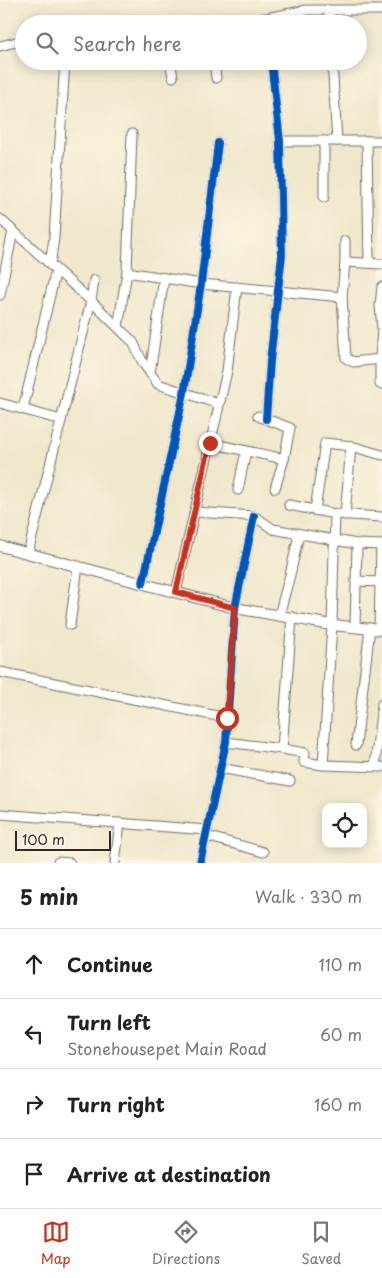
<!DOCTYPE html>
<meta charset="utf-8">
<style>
:root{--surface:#fff;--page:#f2f2f2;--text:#222;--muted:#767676;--line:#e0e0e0;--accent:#c8321e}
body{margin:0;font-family:"Playpen Sans",sans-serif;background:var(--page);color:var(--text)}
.controls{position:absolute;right:15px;bottom:15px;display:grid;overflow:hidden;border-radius:10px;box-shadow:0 2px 12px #0003}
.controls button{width:45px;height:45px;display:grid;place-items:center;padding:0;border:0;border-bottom:1px solid var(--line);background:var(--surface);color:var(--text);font:25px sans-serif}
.scale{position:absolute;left:15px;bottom:12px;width:96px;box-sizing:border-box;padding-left:5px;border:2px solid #2b2b2b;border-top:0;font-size:14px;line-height:18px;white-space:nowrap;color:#2b2b2b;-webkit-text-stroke:4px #fcf5e5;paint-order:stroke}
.stop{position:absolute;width:15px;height:15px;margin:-11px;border:4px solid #c8321e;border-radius:50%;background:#fff}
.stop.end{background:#c8321e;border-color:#fff;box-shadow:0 1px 5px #0008}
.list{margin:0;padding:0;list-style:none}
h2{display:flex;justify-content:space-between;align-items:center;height:65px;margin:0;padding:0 20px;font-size:21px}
h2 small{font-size:16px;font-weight:400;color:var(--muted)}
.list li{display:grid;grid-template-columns:32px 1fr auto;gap:15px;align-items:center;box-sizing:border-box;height:70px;padding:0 20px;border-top:1px solid var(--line)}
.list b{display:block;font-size:19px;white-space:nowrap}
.list p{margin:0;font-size:16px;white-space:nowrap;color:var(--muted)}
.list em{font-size:16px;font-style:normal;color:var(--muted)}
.icon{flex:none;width:28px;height:28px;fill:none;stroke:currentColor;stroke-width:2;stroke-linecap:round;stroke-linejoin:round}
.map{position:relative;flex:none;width:382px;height:863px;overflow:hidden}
.search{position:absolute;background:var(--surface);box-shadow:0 2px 12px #0003;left:15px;right:15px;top:15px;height:55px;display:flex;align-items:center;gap:12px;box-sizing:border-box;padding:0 18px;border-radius:28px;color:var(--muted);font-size:19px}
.sheet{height:345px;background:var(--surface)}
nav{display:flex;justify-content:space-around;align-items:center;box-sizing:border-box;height:70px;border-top:1px solid var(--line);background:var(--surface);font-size:14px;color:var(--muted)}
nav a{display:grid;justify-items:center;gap:2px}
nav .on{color:var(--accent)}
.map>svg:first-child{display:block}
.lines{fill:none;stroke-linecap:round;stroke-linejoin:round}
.minor-casing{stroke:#706d63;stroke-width:11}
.major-casing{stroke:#706d63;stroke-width:12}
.minor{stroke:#fff;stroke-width:9}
.major{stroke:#fff;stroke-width:10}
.cycleway-casing{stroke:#fcf5e5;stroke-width:11}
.cycleway{stroke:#0057b8;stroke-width:8}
.route{stroke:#c8321e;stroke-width:6}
</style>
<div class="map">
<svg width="382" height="863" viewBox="0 0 382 863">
<rect width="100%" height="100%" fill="#fcf5e5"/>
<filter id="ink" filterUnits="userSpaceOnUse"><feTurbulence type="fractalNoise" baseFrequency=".02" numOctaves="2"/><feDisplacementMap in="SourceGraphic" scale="10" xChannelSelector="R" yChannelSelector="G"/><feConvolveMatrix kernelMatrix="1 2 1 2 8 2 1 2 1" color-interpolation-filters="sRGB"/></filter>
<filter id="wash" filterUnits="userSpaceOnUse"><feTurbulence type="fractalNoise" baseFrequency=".0096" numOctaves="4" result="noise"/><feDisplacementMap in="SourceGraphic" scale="20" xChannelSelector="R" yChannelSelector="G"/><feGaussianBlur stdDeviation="1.12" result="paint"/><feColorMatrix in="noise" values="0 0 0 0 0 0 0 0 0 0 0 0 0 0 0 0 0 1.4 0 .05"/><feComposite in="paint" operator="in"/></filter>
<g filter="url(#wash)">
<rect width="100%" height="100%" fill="#f0e8cc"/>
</g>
<g filter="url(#ink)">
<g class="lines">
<defs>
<g id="minor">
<path d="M329 10 330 24"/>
<path d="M234 24 307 10H382"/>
<path d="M0 46 24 40"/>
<path d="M170 61 173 77"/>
<path d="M214 61 216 78"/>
<path d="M332 61 337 141"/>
<path d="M280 141H382"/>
<path d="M324 141V197"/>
<path d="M367 141 369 263"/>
<path d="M0 219 91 301 133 342 143 363 158 384 219 404"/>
<path d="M345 241V262L342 297 346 358 353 362 380 359"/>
<path d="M345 262 382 264"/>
<path d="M50 265 54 238 65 61"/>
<path d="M127 272 201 284 342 297"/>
<path d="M0 295 13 231"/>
<path d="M118 327 127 272 132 134"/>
<path d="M150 373 164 278"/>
<path d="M380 384V359L382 329 380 305 382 287"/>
<path d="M0 403 61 420"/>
<path d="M23 409 56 270"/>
<path d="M258 416 290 428 284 459 275 488"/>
<path d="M266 419 270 361 282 255 280 141 271 61"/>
<path d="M210 443 284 459"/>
<path d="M238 490 246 451"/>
<path d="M289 505 335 514 382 517"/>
<path d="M315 510 325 443 351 446 382 455"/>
<path d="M195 512 254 516 273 529 357 544 382 545"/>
<path d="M345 515 351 446"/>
<path d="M28 553 91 301 94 280"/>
<path d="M356 581 382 582"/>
<path d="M143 583 184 393 201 284 218 143"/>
<path d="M176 592 227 371 237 287"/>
<path d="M279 615 290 575 299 534"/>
<path d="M70 625 78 566"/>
<path d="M355 627 357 544"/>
<path d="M379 629 381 545"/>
<path d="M0 672 227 718"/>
<path d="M226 742 282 749 305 753 304 762 323 765 382 767"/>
<path d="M356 745 370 628"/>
<path d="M282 749 292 617"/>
<path d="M323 765 332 625 335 514"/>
<path d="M375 766 382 704"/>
<path d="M220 768 290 781"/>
<path d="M0 814 207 830"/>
<path d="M206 836 263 852"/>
<path d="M58 863V862L70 863"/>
<path d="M115 863 120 823"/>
<path d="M200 863 226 742 235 608 254 516"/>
</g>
<path id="major" d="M0 546 235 608 332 625 382 630"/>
</defs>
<!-- minor casing -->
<use href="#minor" class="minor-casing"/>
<!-- major casing -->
<use href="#major" class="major-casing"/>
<!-- minor -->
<use href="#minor" class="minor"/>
<!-- major -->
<use href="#major" class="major"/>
<defs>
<g id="cycleway">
<path d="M266 419 270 361 282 255 280 141 271 61"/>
<path d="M143 583 184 393 201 284 218 143"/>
<path d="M200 863 226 742 235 608 254 516"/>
</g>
</defs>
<!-- cycleway casing -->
<use href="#cycleway" class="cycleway-casing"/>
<!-- cycleway -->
<use href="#cycleway" class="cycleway"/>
</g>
</g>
<g class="lines" filter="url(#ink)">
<!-- route -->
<path class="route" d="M210 443 176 592 235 608 227 718"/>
</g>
</svg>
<div class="controls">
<button><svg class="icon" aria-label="locate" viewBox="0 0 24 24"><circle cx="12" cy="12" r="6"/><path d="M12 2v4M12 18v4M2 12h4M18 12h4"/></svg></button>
</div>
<div class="scale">100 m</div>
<div class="stop" style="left:227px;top:718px"></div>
<div class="stop end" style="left:210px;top:443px"></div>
<div class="search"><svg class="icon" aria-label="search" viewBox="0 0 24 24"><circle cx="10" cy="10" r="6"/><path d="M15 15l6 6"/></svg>Search here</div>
</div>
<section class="sheet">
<h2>5 min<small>Walk · 330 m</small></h2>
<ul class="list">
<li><svg class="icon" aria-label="ahead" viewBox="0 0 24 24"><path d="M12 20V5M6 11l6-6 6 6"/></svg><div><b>Continue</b></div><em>110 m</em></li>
<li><svg class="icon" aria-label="left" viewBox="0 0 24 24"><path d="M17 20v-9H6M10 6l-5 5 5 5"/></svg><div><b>Turn left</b><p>Stonehousepet Main Road</p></div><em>60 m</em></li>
<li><svg class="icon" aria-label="right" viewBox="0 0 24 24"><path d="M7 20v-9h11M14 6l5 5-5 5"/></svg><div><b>Turn right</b></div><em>160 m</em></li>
<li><svg class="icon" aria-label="arrive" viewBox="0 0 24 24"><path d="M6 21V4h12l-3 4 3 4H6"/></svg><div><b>Arrive at destination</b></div></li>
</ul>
</section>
<nav>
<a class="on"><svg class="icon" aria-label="map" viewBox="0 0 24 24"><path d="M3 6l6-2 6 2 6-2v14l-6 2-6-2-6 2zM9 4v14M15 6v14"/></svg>Map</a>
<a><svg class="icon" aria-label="directions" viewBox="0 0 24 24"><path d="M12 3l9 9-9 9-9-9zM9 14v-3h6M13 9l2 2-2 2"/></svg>Directions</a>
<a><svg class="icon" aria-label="saved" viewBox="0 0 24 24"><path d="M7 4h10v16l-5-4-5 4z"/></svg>Saved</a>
</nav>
